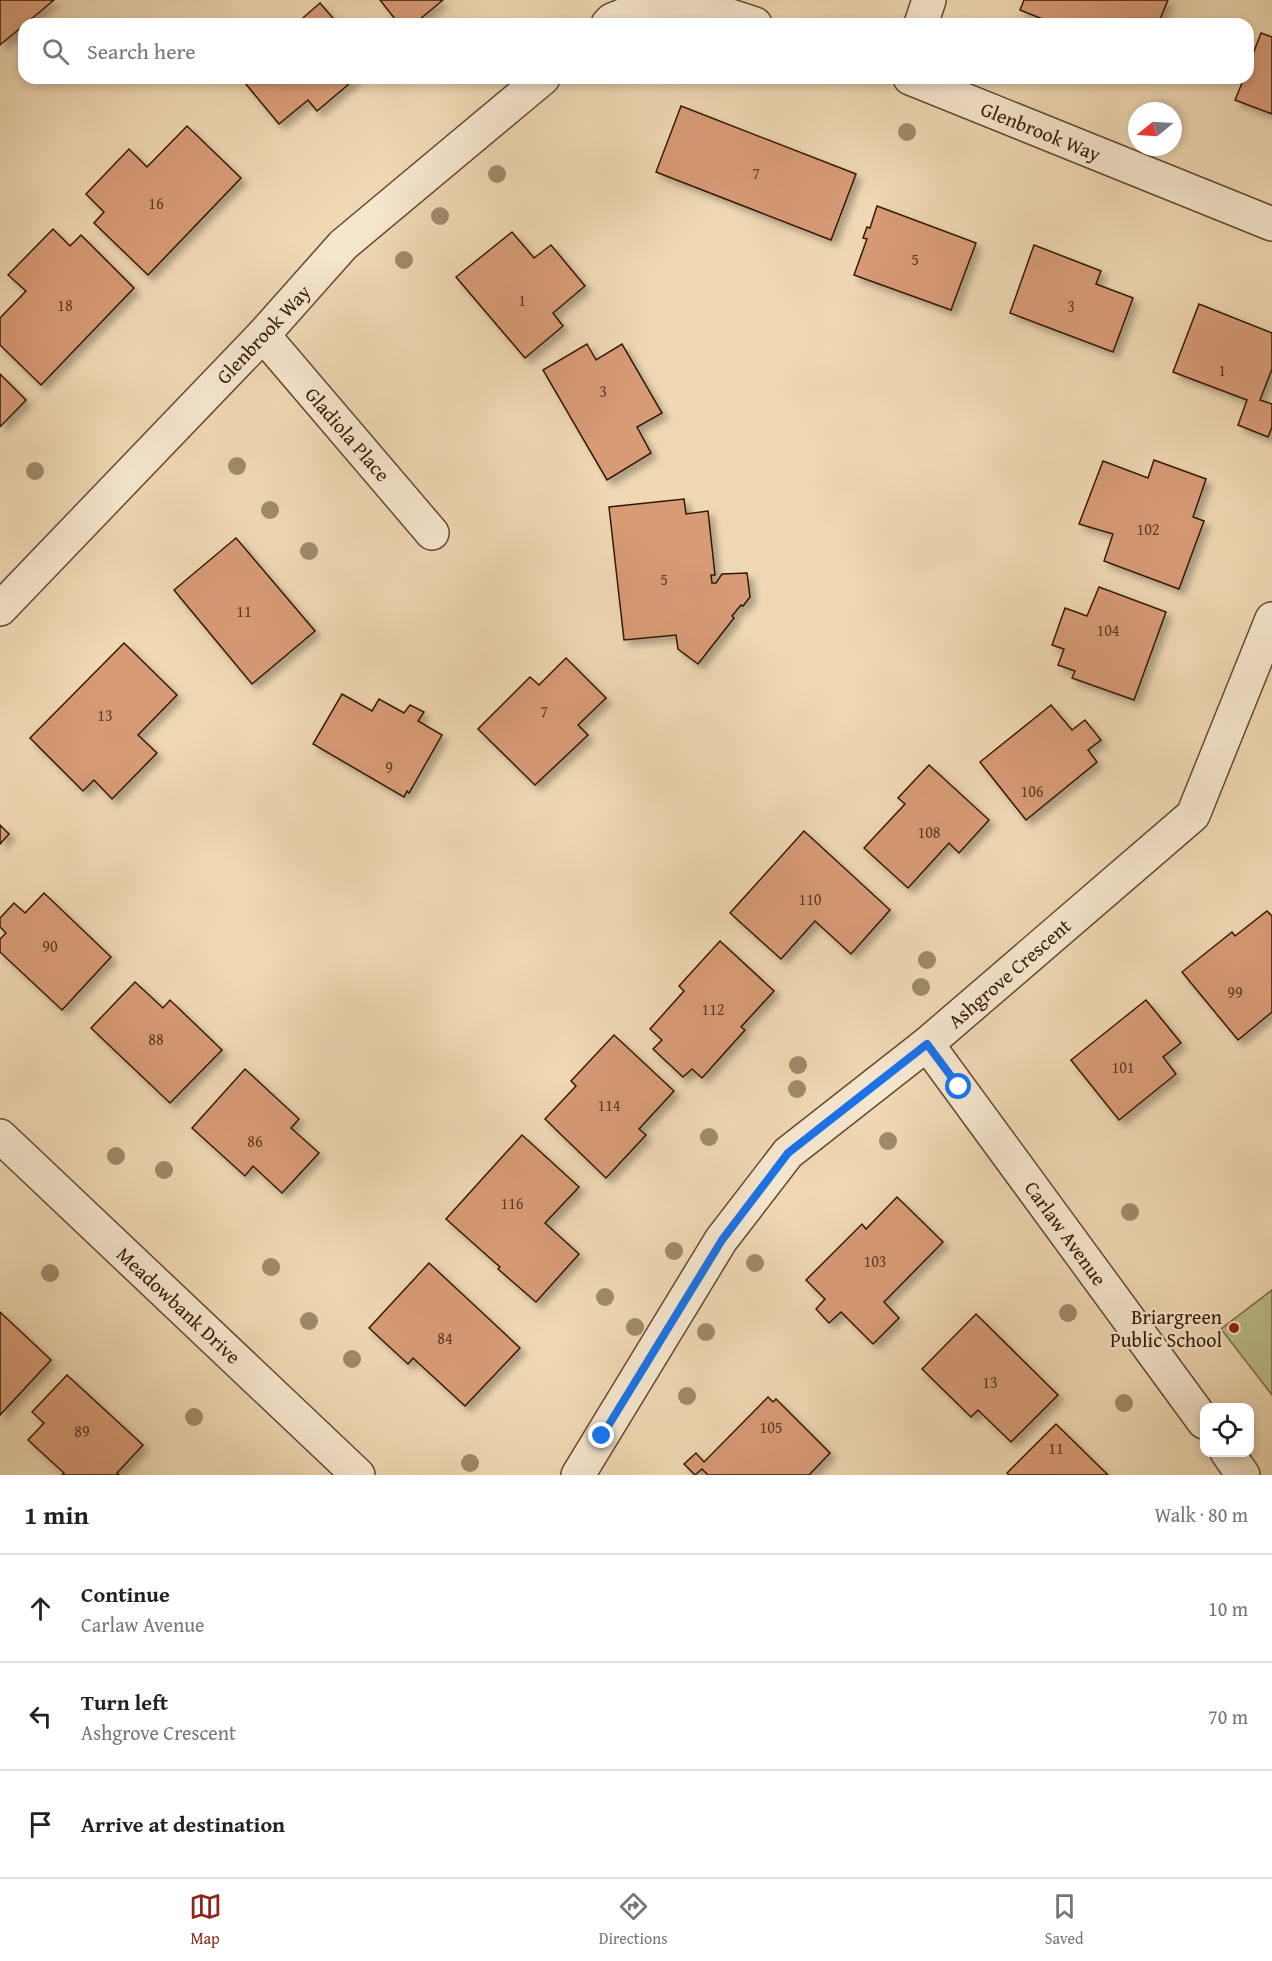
<!DOCTYPE html>
<meta charset="utf-8">
<style>
:root{--surface:#fff;--page:#f6f6f6;--text:#222;--muted:#767676;--line:#e0e0e0;--accent:#8f2418}
body{margin:0;font-family:"Gentium Book Plus",serif;background:var(--page);color:var(--text)}
.controls{position:absolute;right:18px;bottom:18px;display:grid;overflow:hidden;border-radius:12px;box-shadow:0 3px 9px #0003}
.controls button{width:54px;height:54px;display:grid;place-items:center;padding:0;border:0;border-bottom:2px solid var(--line);background:var(--surface);color:var(--text);font:30px sans-serif}
.compass{position:absolute;left:1128px;top:102px;width:54px;height:54px;border-radius:50%;background:var(--surface);box-shadow:0 3px 9px #0003;rotate:252deg}
.stop{position:absolute;width:18px;height:18px;margin:-14px;border:4px solid #1a73e8;border-radius:50%;background:#fff}
.stop.end{background:#1a73e8;border-color:#fff;box-shadow:0 2px 6px #0008}
.list{margin:0;padding:0;list-style:none}
h2{display:flex;justify-content:space-between;align-items:center;height:78px;margin:0;padding:0 24px;font-size:26px}
h2 small{font-size:20px;font-weight:400;color:var(--muted)}
.list li{display:grid;grid-template-columns:39px 1fr auto;gap:18px;align-items:center;box-sizing:border-box;height:108px;padding:0 24px;border-top:2px solid var(--line)}
.list b{display:block;font-size:22px;white-space:nowrap}
.list p{margin:0;font-size:20px;white-space:nowrap;color:var(--muted)}
.list em{font-size:20px;font-style:normal;color:var(--muted)}
.icon{flex:none;width:33px;height:33px;fill:none;stroke:currentColor;stroke-width:2;stroke-linecap:round;stroke-linejoin:round}
.map{position:relative;flex:none;width:1272px;height:1475px;overflow:hidden}
.search{position:absolute;background:var(--surface);box-shadow:0 3px 9px #0003;left:18px;right:18px;top:18px;height:66px;display:flex;align-items:center;gap:15px;box-sizing:border-box;padding:0 21px;border-radius:18px;color:var(--muted);font-size:22px}
.sheet{height:402px;background:var(--surface)}
nav{display:flex;justify-content:space-around;align-items:center;box-sizing:border-box;height:84px;border-top:2px solid var(--line);background:var(--surface);font-size:16px;color:var(--muted)}
nav a{display:grid;justify-items:center;gap:3px}
nav .on{color:var(--accent)}
.map>svg:first-child{display:block}
.green{fill:#bdbe8a;stroke:#7a6c47;stroke-width:1.5}
.building{fill:#d79b76;stroke:#361904;stroke-width:1.5;filter:url(#shadow)}
.lines{fill:none;stroke-linecap:round;stroke-linejoin:round}
.minor-casing{stroke:#644930;stroke-width:36}
.tertiary-casing{stroke:#644930;stroke-width:36}
.minor{stroke:#f5e6ce;stroke-width:33}
.tertiary{stroke:#f5e6ce;stroke-width:33}
.tree{fill:#9f8a69}
.route{stroke:#1a73e8;stroke-width:8}
.poi-dot{fill:#8f2418;stroke:#f5e6ce;stroke-width:2}
.labels{text-anchor:middle;dominant-baseline:central;stroke-width:4.5;stroke-linejoin:round;paint-order:stroke}
.number-label{font-size:16px;fill:#5e3a20}
.street-label{font-size:20px;fill:#361904;stroke:#f5e6ce}
.poi-label{font-size:20px;fill:#361904;stroke:#f5e6ce;text-anchor:end}
</style>
<div class="map">
<svg width="1272" height="1475" viewBox="0 0 1272 1475">
<defs>
<filter id="shadow"><feDropShadow dx="5.5" dy="5.5" stdDeviation="3" flood-color="#0004"/></filter>
</defs>
<rect width="100%" height="100%" fill="#efd8b3"/>
<filter id="stains"><feTurbulence type="fractalNoise" baseFrequency=".00333" numOctaves="4"/><feColorMatrix values="0 0 0 0 .2 0 0 0 0 .09 0 0 0 0 .02 0 0 0 .5 -.17"/></filter>
<radialGradient id="worn" r=".72"><stop offset=".6" stop-color="#630" stop-opacity="0"/><stop offset="1" stop-color="#630" stop-opacity=".3"/></radialGradient>
<!-- green -->
<path class="green" d="M1272 1290V1395L1221 1329Z"/>
<!-- building -->
<g class="building">
<path d="M0 0H54L0 45Z"/>
<path d="M380 0H443L414 24H399Z"/>
<path d="M1024 0H1168L1158 24H1055L1020 10Z"/>
<path d="M320 3 338 24H296Z"/>
<path d="M1261 33 1272 37V114L1235 100 1244 78H1248V67Z"/>
<path d="M251 78H356L317 111 308 100 279 124 245 83Z"/>
<path d="M681 106 856 174 831 240 656 172Z"/>
<path d="M187 126 241 178 148 275 94 223 104 212 86 194 129 149 147 167Z"/>
<path d="M877 206 976 243 951 310 854 275 867 239 863 238 867 227 870 228Z"/>
<path d="M53 229 70 246 81 235 134 288 41 385 0 345V318L26 291 8 275Z"/>
<path d="M512 232 534 258 551 245 585 286 553 313 563 326 525 358 456 277Z"/>
<path d="M1034 245 1101 271 1096 284 1133 298 1113 352 1010 313Z"/>
<path d="M1199 304 1272 333V369L1260 400 1272 404V427L1268 437 1238 425 1247 400 1173 372Z"/>
<path d="M587 344 596 360 622 344 662 413 637 427 651 453 607 480 543 370Z"/>
<path d="M0 374 26 400 0 427Z"/>
<path d="M1154 460 1206 479 1193 517 1204 521 1179 589 1104 561 1113 534 1079 524 1103 461 1148 478Z"/>
<path d="M684 499 686 514 708 511 715 575H711L712 583H716L722 574 747 573 750 597 743 606 741 605 732 616 734 618 698 664 678 649 676 635 624 640 609 507Z"/>
<path d="M236 538 315 631 252 684 174 590Z"/>
<path d="M1099 587 1166 612 1134 700 1072 678 1075 671 1058 665 1064 649 1052 645 1065 608 1087 616Z"/>
<path d="M124 643 177 695 138 735 157 753 112 799 94 780 83 791 30 738Z"/>
<path d="M566 658 606 698 578 725 588 735 535 785 478 729 530 677 539 685Z"/>
<path d="M342 694 372 711 379 699 404 713 410 705 424 712 418 721 442 735 409 793 407 791 404 797 313 744Z"/>
<path d="M1051 705 1072 730 1085 720 1101 740 1088 750 1097 762 1026 820 980 762Z"/>
<path d="M929 765 989 820 959 853 949 843 908 888 864 848 905 804 898 798Z"/>
<path d="M0 825 9 834 0 844Z"/>
<path d="M804 831 890 910 851 954 815 921 781 959 730 913Z"/>
<path d="M44 893 111 957 62 1010 0 952V939L6 933 0 927V918L14 903 25 913Z"/>
<path d="M1267 911 1272 916V1012L1238 1040 1182 972 1232 932 1235 936Z"/>
<path d="M720 941 774 991 741 1027 745 1030 702 1078 692 1069 683 1077 653 1049 662 1040 650 1029 684 991 679 986Z"/>
<path d="M135 982 163 1008 170 1000 222 1050 170 1103 91 1028Z"/>
<path d="M1146 1000 1181 1043 1163 1057 1176 1074 1119 1120 1071 1060Z"/>
<path d="M614 1035 674 1091 639 1129 646 1135 606 1178 545 1119 576 1086 571 1081Z"/>
<path d="M245 1069 299 1119 291 1128 319 1153 282 1193 253 1166 245 1176 192 1128Z"/>
<path d="M522 1135 579 1187 545 1223 579 1254 536 1302 498 1269 500 1267 446 1219Z"/>
<path d="M897 1197 943 1242 884 1302 899 1318 873 1344 841 1312 829 1323 816 1309 825 1299 806 1280 862 1224 866 1229Z"/>
<path d="M429 1263 520 1348 465 1406 413 1358 408 1364 369 1328Z"/>
<path d="M0 1312 51 1360 0 1415Z"/>
<path d="M976 1314 1058 1395 1011 1442 978 1410 971 1417 922 1369Z"/>
<path d="M67 1375 143 1445 117 1473 119 1475H62L64 1473 28 1440 44 1423 32 1412Z"/>
<path d="M768 1397 773 1402 776 1399 830 1453 809 1475H708L702 1469 695 1475 684 1464 696 1453 704 1462Z"/>
<path d="M1056 1424 1108 1475H1009L1007 1473Z"/>
</g>
<g class="lines">
<defs>
<g id="minor">
<path d="M608 24 612 20C623 16 636 9 648 7 685 1 720 12 755 24"/>
<path d="M921 24 929 0"/>
<path d="M910 78 1272 224"/>
<path d="M263 335 432 533"/>
<path d="M0 609 263 335 343 245 543 78"/>
<path d="M927 1044 1204 1422"/>
<path d="M0 1136 358 1475"/>
<path d="M1227 1452 1243 1475"/>
</g>
<path id="tertiary" d="M578 1475 721 1240 788 1153 927 1044 1193 815 1272 619"/>
</defs>
<!-- minor casing -->
<use href="#minor" class="minor-casing"/>
<!-- tertiary casing -->
<use href="#tertiary" class="tertiary-casing"/>
<!-- minor -->
<use href="#minor" class="minor"/>
<!-- tertiary -->
<use href="#tertiary" class="tertiary"/>
</g>
<!-- trees -->
<g class="tree">
<circle cx="907" cy="132" r="9"/>
<circle cx="497" cy="174" r="9"/>
<circle cx="440" cy="216" r="9"/>
<circle cx="404" cy="260" r="9"/>
<circle cx="237" cy="466" r="9"/>
<circle cx="35" cy="471" r="9"/>
<circle cx="270" cy="510" r="9"/>
<circle cx="309" cy="551" r="9"/>
<circle cx="927" cy="960" r="9"/>
<circle cx="921" cy="987" r="9"/>
<circle cx="798" cy="1065" r="9"/>
<circle cx="797" cy="1089" r="9"/>
<circle cx="709" cy="1137" r="9"/>
<circle cx="888" cy="1141" r="9"/>
<circle cx="116" cy="1156" r="9"/>
<circle cx="164" cy="1170" r="9"/>
<circle cx="1130" cy="1212" r="9"/>
<circle cx="674" cy="1251" r="9"/>
<circle cx="755" cy="1263" r="9"/>
<circle cx="271" cy="1267" r="9"/>
<circle cx="50" cy="1273" r="9"/>
<circle cx="605" cy="1297" r="9"/>
<circle cx="1068" cy="1313" r="9"/>
<circle cx="309" cy="1321" r="9"/>
<circle cx="635" cy="1327" r="9"/>
<circle cx="706" cy="1332" r="9"/>
<circle cx="352" cy="1359" r="9"/>
<circle cx="687" cy="1396" r="9"/>
<circle cx="1124" cy="1403" r="9"/>
<circle cx="194" cy="1417" r="9"/>
<circle cx="470" cy="1463" r="9"/>
</g>
<g class="lines">
<!-- route -->
<path class="route" d="M602 1436 722 1240 788 1153 927 1044 959 1087"/>
</g>
<!-- markers -->
<circle class="poi-dot" cx="1234" cy="1328" r="6"/>
<g class="labels">
<!-- number labels -->
<g class="number-label">
<text x="756" y="173">7</text>
<text x="156" y="203">16</text>
<text x="915" y="259">5</text>
<text x="522" y="300">1</text>
<text x="65" y="305">18</text>
<text x="1071" y="306">3</text>
<text x="1222" y="370">1</text>
<text x="603" y="391">3</text>
<text x="1148" y="529">102</text>
<text x="664" y="579">5</text>
<text x="244" y="611">11</text>
<text x="1108" y="630">104</text>
<text x="544" y="711">7</text>
<text x="105" y="715">13</text>
<text x="389" y="767">9</text>
<text x="1032" y="791">106</text>
<text x="929" y="832">108</text>
<text x="810" y="899">110</text>
<text x="50" y="946">90</text>
<text x="1235" y="992">99</text>
<text x="713" y="1009">112</text>
<text x="156" y="1039">88</text>
<text x="1123" y="1067">101</text>
<text x="609" y="1105">114</text>
<text x="255" y="1141">86</text>
<text x="512" y="1203">116</text>
<text x="875" y="1261">103</text>
<text x="445" y="1338">84</text>
<text x="990" y="1382">13</text>
<text x="771" y="1427">105</text>
<text x="82" y="1431">89</text>
<text x="1056" y="1448">11</text>
</g>
<!-- street labels -->
<g class="street-label">
<text transform="translate(1041 131) rotate(22)">Glenbrook Way</text>
<text transform="translate(263 334) rotate(-47)">Glenbrook Way</text>
<text transform="translate(348 434) rotate(49)">Gladiola Place</text>
<text transform="translate(1009 973) rotate(-41)">Ashgrove Crescent</text>
<text transform="translate(1066 1233) rotate(54)">Carlaw Avenue</text>
<text transform="translate(179 1305) rotate(43)">Meadowbank Drive</text>
</g>
<!-- poi labels -->
<g class="poi-label">
<text x="1222" y="1316">Briargreen<tspan x="1222" dy="23">Public School</tspan></text>
</g>
</g>
<rect width="100%" height="100%" filter="url(#stains)"/>
<rect width="100%" height="100%" fill="url(#worn)"/>
</svg>
<div class="controls">
<button><svg class="icon" aria-label="locate" viewBox="0 0 24 24"><circle cx="12" cy="12" r="6"/><path d="M12 2v4M12 18v4M2 12h4M18 12h4"/></svg></button>
</div>
<svg class="compass" viewBox="-18 -18 36 36"><path d="M0-13l5 13h-10z" fill="#e53935"/><path d="M0 13l5-13h-10z" fill="#767676"/></svg>
<div class="stop" style="left:959px;top:1087px"></div>
<div class="stop end" style="left:602px;top:1436px"></div>
<div class="search"><svg class="icon" aria-label="search" viewBox="0 0 24 24"><circle cx="10" cy="10" r="6"/><path d="M15 15l6 6"/></svg>Search here</div>
</div>
<section class="sheet">
<h2>1 min<small>Walk · 80 m</small></h2>
<ul class="list">
<li><svg class="icon" aria-label="ahead" viewBox="0 0 24 24"><path d="M12 20V5M6 11l6-6 6 6"/></svg><div><b>Continue</b><p>Carlaw Avenue</p></div><em>10 m</em></li>
<li><svg class="icon" aria-label="left" viewBox="0 0 24 24"><path d="M17 20v-9H6M10 6l-5 5 5 5"/></svg><div><b>Turn left</b><p>Ashgrove Crescent</p></div><em>70 m</em></li>
<li><svg class="icon" aria-label="arrive" viewBox="0 0 24 24"><path d="M6 21V4h12l-3 4 3 4H6"/></svg><div><b>Arrive at destination</b></div></li>
</ul>
</section>
<nav>
<a class="on"><svg class="icon" aria-label="map" viewBox="0 0 24 24"><path d="M3 6l6-2 6 2 6-2v14l-6 2-6-2-6 2zM9 4v14M15 6v14"/></svg>Map</a>
<a><svg class="icon" aria-label="directions" viewBox="0 0 24 24"><path d="M12 3l9 9-9 9-9-9zM9 14v-3h6M13 9l2 2-2 2"/></svg>Directions</a>
<a><svg class="icon" aria-label="saved" viewBox="0 0 24 24"><path d="M7 4h10v16l-5-4-5 4z"/></svg>Saved</a>
</nav>
